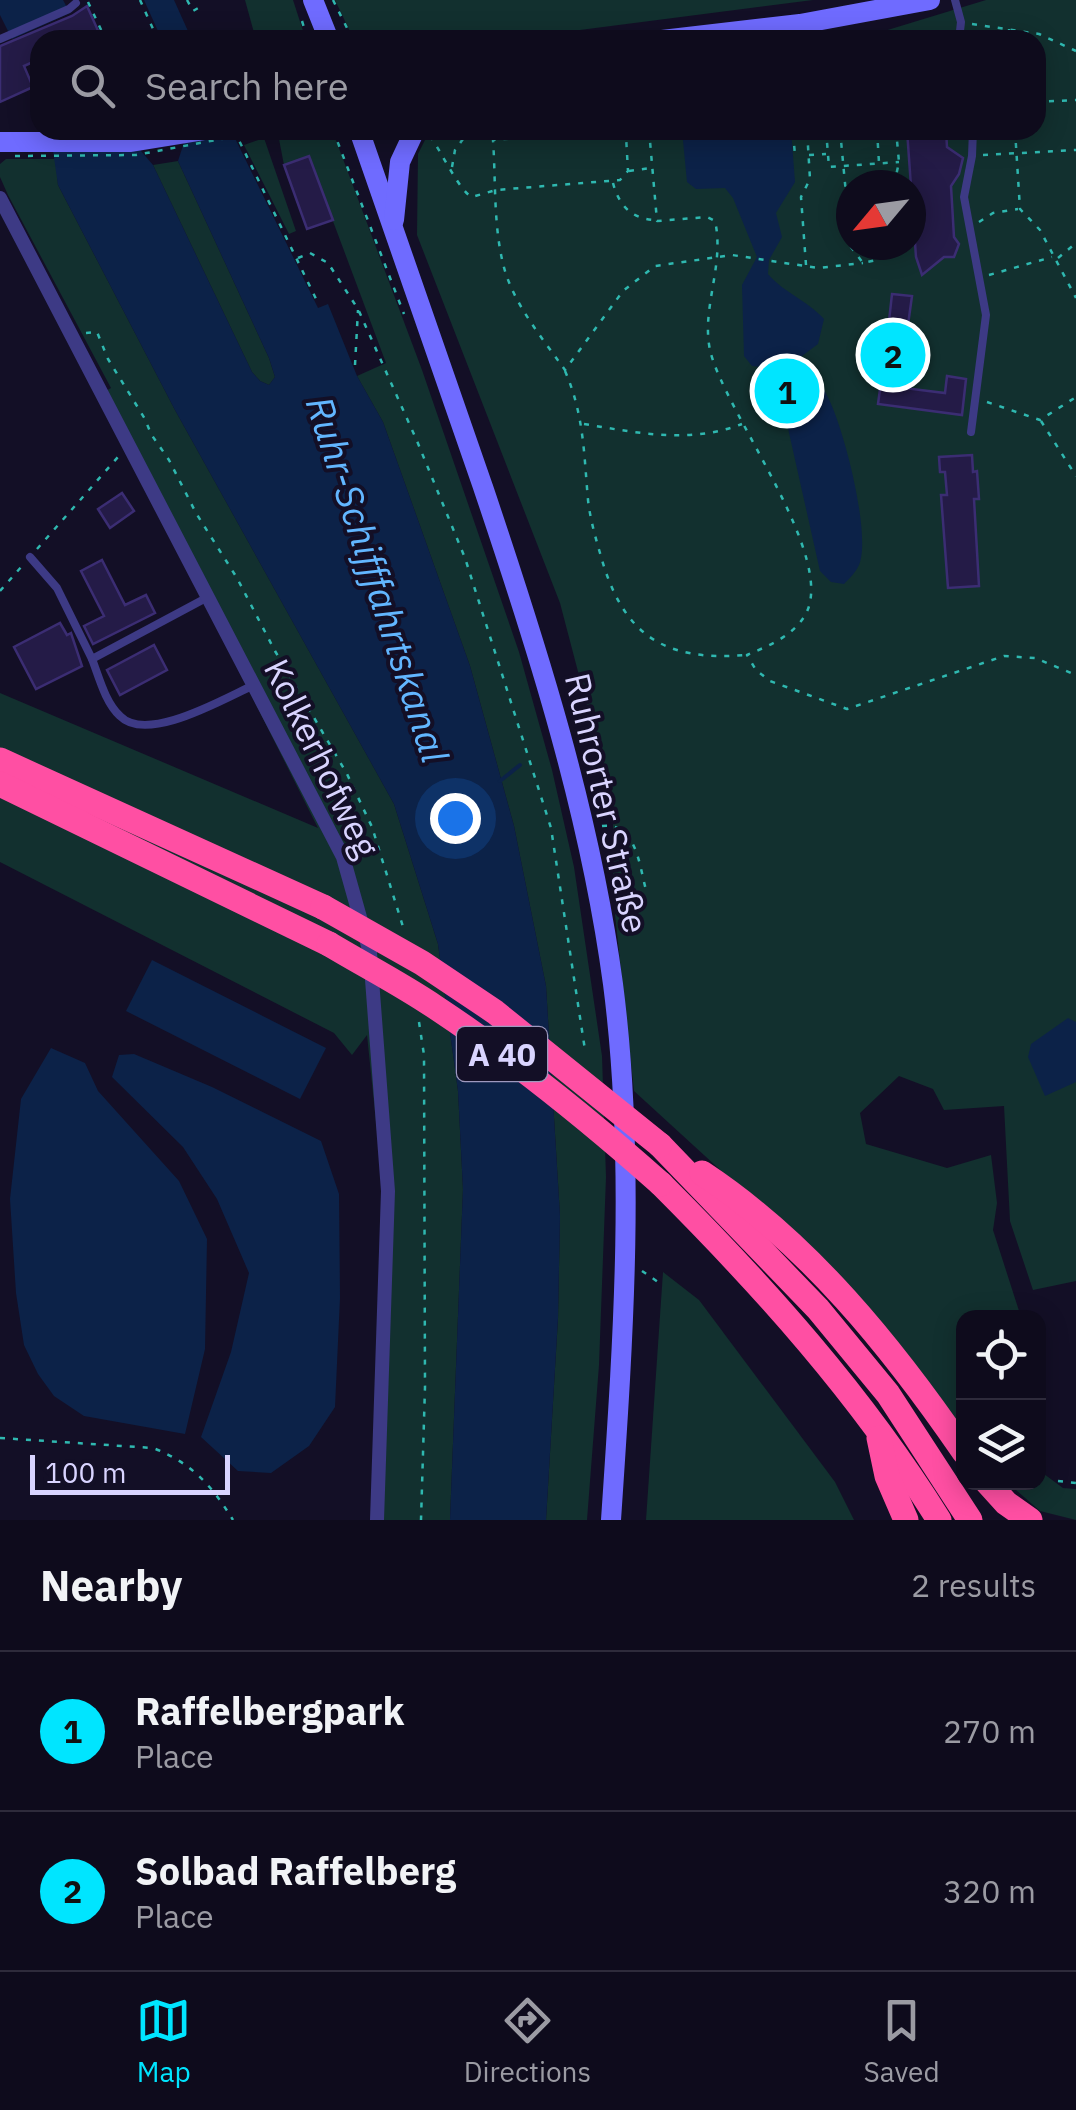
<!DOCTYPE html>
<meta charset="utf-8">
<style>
:root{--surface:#0e0b1c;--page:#1c1929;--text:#f1f3f6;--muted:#9b9ba3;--line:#2e2b3b;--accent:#00e5ff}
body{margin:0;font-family:"IBM Plex Sans",sans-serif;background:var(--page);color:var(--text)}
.controls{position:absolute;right:30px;bottom:30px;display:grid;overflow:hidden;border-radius:20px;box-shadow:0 5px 25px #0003}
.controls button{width:90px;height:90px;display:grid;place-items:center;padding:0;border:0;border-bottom:2px solid var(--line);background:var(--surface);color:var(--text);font:50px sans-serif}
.compass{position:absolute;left:836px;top:170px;width:90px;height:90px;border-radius:50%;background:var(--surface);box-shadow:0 5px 25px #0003;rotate:241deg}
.scale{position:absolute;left:30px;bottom:25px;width:200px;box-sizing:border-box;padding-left:10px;border:5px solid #d9d4ff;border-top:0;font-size:28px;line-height:35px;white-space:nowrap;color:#d9d4ff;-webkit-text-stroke:8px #130f26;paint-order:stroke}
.you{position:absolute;left:455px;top:818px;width:35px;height:35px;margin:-25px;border:8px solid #fff;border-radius:50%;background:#1a73e8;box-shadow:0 0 0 15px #1a73e833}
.badge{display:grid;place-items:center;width:65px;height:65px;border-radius:50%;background:var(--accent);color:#111;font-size:32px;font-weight:700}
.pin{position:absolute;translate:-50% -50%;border:5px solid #fff;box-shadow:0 2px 10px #0006}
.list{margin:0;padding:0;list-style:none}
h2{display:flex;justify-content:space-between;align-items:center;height:130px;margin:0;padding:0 40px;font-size:42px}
h2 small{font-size:32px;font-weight:400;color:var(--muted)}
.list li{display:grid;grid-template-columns:65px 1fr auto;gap:30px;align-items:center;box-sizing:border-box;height:160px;padding:0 40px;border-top:2px solid var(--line)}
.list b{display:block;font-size:38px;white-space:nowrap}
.list p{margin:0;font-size:32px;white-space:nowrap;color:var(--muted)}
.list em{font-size:32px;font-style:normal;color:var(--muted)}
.icon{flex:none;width:55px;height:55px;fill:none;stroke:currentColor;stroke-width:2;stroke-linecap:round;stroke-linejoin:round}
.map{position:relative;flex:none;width:1076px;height:1520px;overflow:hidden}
.search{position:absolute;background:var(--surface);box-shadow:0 5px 25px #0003;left:30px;right:30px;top:30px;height:110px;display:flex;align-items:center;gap:25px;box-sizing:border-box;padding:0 35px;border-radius:30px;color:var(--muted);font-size:38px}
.sheet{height:450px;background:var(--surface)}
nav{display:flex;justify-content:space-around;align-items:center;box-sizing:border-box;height:140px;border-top:2px solid var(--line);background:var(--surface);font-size:28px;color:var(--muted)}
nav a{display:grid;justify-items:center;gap:5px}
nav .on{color:var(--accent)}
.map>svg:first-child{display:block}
.green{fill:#12302f;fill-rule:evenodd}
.water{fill:#0c2248}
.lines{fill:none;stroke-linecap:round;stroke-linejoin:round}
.stream{stroke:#0c2248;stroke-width:4}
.building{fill:#241b47;stroke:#3b2d73;stroke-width:2.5}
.path{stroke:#2fb8b0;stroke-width:2.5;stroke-dasharray:5 8;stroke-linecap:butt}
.service{stroke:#3d3a85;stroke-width:8}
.minor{stroke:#3d3a85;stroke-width:14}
.secondary{stroke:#6f6bff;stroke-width:20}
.motorway{stroke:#ff4fa3;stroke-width:25}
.path-bridge{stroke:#2fb8b0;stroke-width:2.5;stroke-dasharray:5 8;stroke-linecap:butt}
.motorway-bridge{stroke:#ff4fa3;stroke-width:25}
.labels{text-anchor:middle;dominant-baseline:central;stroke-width:8;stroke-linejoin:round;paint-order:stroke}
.shield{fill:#130f26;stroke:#9e99be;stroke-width:2.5}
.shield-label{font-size:32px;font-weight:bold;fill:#d9d4ff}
.street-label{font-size:35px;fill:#d9d4ff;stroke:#130f26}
.water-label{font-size:38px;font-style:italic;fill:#62b6ff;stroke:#130f26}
</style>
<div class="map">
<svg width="1076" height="1520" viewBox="0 0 1076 1520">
<rect width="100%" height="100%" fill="#130f26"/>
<!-- green -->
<g class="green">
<path d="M245 0H293L306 40H256Z"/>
<path d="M335 0H813L580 30 539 40H354Z"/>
<path d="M986 0H1076V1281L1033 1290 1010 1221 1004 1106 944 1110 933 1089 899 1076 860 1113 866 1144 947 1168 991 1155 997 1203 993 1230 1021 1317 964 1318 963 1433 845 1284 634 1091 613 896V805L560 603 417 235 418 154 430 130H1036V40H824L881 32ZM851 185H911V245H851Z"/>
<path d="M294 130H329L334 135 422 370 519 652 552 770 574 867 602 1056 606 1177 599 1365 587 1520H546L558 1318 560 1216 546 986 514 826 470 666 383 422 357 376 386 363 309 157 284 165 278 134Z"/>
<path d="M264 138 296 231 289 234 244 145Z"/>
<path d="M6 159H56L58 185 175 410 394 804 438 944 458 1091 463 1189 450 1520H373L383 1190 367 1035 352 1055 334 1033 0 862V693L318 828 135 464 97 396 111 388 8 195 0 177V164Z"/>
<path d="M178 161 269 358 275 377 269 385 260 381 252 372 153 165Z"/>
<path d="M663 1272 699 1300 835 1482 854 1520H646Z"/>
<path d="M1039 1436 1044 1474 1063 1488 1076 1489V1520L1040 1511 1008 1483 1038 1482Z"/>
</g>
<!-- water -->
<g class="water">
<path d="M0 0H63L70 13 12 39 0 15Z"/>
<path d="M144 0H174L192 40H162Z"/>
<path d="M50 130H123L153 165 252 372 260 381 269 385 275 377 269 358 178 161 188 130H231L318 308 328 304 357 376 383 422 470 666 514 826 546 986 560 1216 558 1318 546 1520H450L463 1189 458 1091 438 944 394 804 175 410 58 185Z"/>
<path d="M682 130H791L795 182 776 213 782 237 769 260 768 274C784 293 807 300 824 319L818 344 798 359 801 370C811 375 818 379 824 390 842 418 872 535 859 565 856 572 849 579 844 584L831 582 820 571 785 415V394L792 378 786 366 772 360 760 367 752 366 744 356 742 285 757 257 733 198 725 188 696 189 687 182Z"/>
<path d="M152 960 326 1048 300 1099 126 1011Z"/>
<path d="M1068 1018 1076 1022V1082L1045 1096 1028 1057 1031 1044Z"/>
<path d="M51 1048 85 1063 98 1091 179 1181 207 1239 205 1349 185 1434 84 1416 54 1396 38 1374 24 1345 16 1293 10 1199 21 1099Z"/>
<path d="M134 1054 212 1087 321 1141 339 1194 340 1298 335 1407 309 1446 271 1473 238 1471 201 1437 231 1352 249 1273 217 1199 183 1147 112 1077 119 1055Z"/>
</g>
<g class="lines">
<!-- stream -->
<path class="stream" d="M500 781 520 765"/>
</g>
<!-- building -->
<g class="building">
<path d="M87 6 100 35 88 40H40V59L24 66 33 87 0 102V46L72 16Z"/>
<path d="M907 130H946L947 147 963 158 959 174 951 186 954 237 959 244 954 257H944L922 275 916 257Z"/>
<path d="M309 156 333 220 307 229 284 165Z"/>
<path d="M892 294 912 296 907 332H911L904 388 945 393 947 376 966 379 962 415 878 404 883 367H879L880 357 863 351 861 346 868 339 879 344 884 329 888 330Z"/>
<path d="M972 455 973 472 977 471 979 499H974L979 586 948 588 941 495H947L945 472H940L939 457Z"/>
<path d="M122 493 134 511 110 528 98 509Z"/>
<path d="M102 560 125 605 146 595 155 613 93 644 84 626 104 616 81 571Z"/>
<path d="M60 623 67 635 71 633 82 666 36 689 14 647Z"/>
<path d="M154 645 167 670 120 695 107 670Z"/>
</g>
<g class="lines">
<!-- path -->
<g class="path">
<path d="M140 0 158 40"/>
<path d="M187 0 193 11 200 7"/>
<path d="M333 0 353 40"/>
<path d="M88 2 103 34 92 40"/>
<path d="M302 21 308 40"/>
<path d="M972 24 1039 34 1076 51"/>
<path d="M1009 29 1010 40"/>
<path d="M1036 102 1076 100"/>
<path d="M234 130 319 305"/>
<path d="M333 130 404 314"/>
<path d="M649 130 657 221 707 217 715 221C725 265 701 308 710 350 724 412 841 561 804 617 791 637 768 646 747 655L756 670 770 681 847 709 1004 656 1035 658 1076 675"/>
<path d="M826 130 829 167 899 162"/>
<path d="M840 130 851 247 863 263 881 259 897 245"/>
<path d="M877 130 879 163"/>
<path d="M1015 130 1020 209 1040 230 1076 298"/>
<path d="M793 133 795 155"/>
<path d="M430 136C441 151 460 192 472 197L496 190 620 180 628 171 626 136 609 130 493 140C496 182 493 230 505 271 516 307 543 339 565 370L623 291 655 266 732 255 818 268 863 263"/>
<path d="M627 136 649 135"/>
<path d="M809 155 826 154"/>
<path d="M983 155 1076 150"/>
<path d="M452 167 455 150 463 139 477 135 492 139"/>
<path d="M629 171 651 168"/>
<path d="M898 178 904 185"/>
<path d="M613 183C619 206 632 219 655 220"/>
<path d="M894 185 899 162 896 130"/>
<path d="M979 222 993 213 1018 209"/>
<path d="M298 258 310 253 328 263 358 309 417 441 465 558 551 828 585 1050"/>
<path d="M1058 258 1076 243"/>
<path d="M806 265 801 197 810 179 807 130"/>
<path d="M989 275 1052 257"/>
<path d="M86 333 97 332 108 359 145 419 151 434 169 460 196 513 237 578 275 651 347 774 372 827 404 930"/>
<path d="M355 365 358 310"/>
<path d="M565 371C584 414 584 455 588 500 590 518 595 536 600 553 622 634 662 662 746 655"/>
<path d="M987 402 1040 420 1076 397"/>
<path d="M1041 421 1076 476"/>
<path d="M584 424C638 433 690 444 742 424"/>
<path d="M37 549 118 457"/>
<path d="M0 591 22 566"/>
<path d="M602 826C636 822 639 864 646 890"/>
<path d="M419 1022 424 1055 425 1387 421 1520"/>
<path d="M642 1271 661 1284"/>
<path d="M0 1438 153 1448C192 1463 212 1486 233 1520"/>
<path d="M1058 1481 1076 1483"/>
</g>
<!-- service -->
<g class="service">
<path d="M955 0 961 22 959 40"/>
<path d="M0 39 69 9 76 3"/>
<path d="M971 432 986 315 964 197 972 156 973 130"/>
<path d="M30 557 57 588 92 659 208 597"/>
<path d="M92 659C99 677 105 702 120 716 147 744 225 698 254 685"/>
</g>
<!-- minor -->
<path class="minor" d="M0 198 343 857 370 953 388 1191 377 1520"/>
<!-- secondary -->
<g class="secondary">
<path d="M313 0 329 40"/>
<path d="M662 40 800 24 930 0"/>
<path d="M359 130C401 249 442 368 483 487 538 650 590 813 613 984 636 1162 623 1342 611 1520"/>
<path d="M0 142H131L205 130"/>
<path d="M394 220 400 162 415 130"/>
</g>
<!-- motorway -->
<g class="motorway">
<path d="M0 760 323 907"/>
<path d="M0 784 329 944"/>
<path d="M660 1145 818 1309 888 1394 970 1520"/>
<path d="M702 1173C808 1243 892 1347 964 1452"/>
<path d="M661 1184C764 1287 861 1395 939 1520"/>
<path d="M879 1438 887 1476 906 1520"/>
<path d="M987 1482 1006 1503 1030 1520"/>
</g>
<!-- path-bridge -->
<path class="path-bridge" d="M15 156 136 155 269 130"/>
<!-- motorway-bridge -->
<g class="motorway-bridge">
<path d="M323 907 422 963 495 1012 660 1145"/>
<path d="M329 944C364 965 401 984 435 1007 515 1060 589 1120 661 1184"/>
</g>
</g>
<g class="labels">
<!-- shield labels -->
<rect class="shield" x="457" y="1027" width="90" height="54" rx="8"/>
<g class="shield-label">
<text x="502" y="1054">A 40</text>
</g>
<!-- street labels -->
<g class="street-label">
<text transform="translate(322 758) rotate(64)">Kolkerhofweg</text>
<text transform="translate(607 803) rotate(77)">Ruhrorter Straße</text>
</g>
<!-- water labels -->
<g class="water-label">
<text transform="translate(378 579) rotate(72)">Ruhr-Schifffahrtskanal</text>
</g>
</g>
</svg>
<div class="controls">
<button><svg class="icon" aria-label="locate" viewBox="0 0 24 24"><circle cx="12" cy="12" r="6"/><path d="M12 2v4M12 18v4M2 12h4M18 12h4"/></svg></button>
<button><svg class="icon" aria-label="layers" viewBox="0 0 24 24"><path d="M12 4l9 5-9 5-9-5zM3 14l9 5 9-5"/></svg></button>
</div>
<svg class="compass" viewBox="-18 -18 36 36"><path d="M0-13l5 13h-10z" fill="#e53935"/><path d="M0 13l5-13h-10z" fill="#9b9ba3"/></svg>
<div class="scale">100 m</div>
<div class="you"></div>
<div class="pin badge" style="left:787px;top:391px">1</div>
<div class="pin badge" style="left:893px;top:355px">2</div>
<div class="search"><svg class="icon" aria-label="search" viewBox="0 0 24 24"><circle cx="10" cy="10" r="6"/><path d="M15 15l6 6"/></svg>Search here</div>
</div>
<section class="sheet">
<h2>Nearby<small>2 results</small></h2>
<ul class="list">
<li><span class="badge">1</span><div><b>Raffelbergpark</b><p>Place</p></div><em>270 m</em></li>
<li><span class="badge">2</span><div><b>Solbad Raffelberg</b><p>Place</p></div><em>320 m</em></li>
</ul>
</section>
<nav>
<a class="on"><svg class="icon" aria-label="map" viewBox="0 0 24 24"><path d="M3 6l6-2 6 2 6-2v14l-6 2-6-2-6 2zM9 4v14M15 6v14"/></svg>Map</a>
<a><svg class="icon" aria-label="directions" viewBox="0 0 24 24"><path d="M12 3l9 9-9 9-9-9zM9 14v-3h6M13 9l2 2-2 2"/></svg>Directions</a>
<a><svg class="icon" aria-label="saved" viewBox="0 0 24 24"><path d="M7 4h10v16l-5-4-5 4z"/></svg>Saved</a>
</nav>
